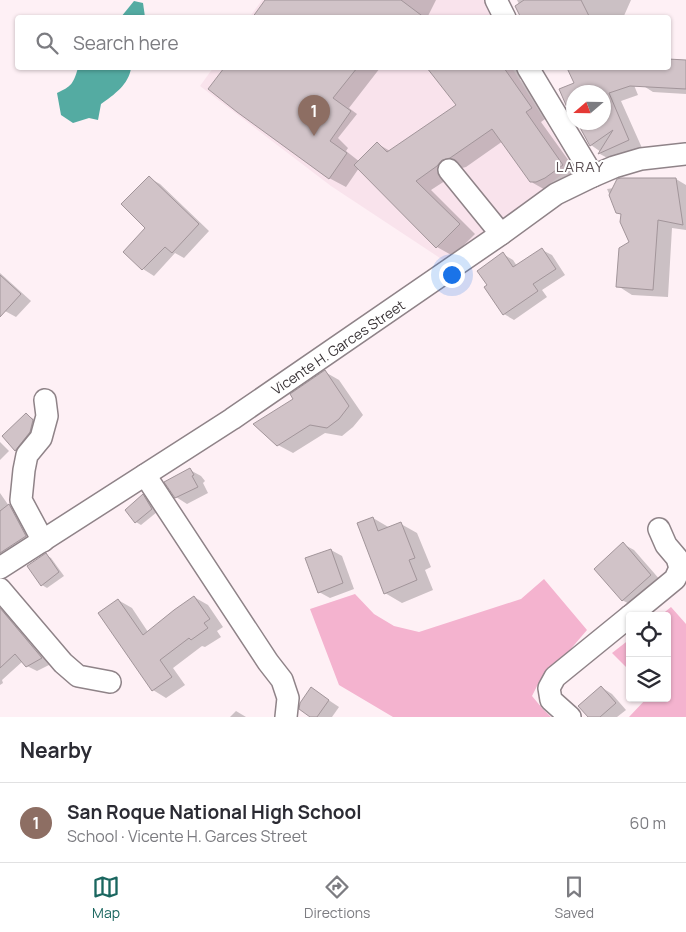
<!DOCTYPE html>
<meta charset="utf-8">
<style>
:root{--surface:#fff;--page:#f7f7f7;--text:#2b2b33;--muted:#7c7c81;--line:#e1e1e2;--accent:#1a665f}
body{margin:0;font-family:Manrope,sans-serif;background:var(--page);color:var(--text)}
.controls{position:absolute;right:15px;bottom:15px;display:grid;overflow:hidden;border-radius:5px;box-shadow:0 1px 4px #0004}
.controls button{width:45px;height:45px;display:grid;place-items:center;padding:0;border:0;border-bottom:1px solid var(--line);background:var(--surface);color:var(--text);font:25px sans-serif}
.compass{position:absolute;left:566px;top:85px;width:45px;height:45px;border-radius:50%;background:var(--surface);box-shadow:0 1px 4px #0004;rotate:250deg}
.you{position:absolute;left:451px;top:274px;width:18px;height:18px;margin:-12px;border:4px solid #fff;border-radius:50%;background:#1a73e8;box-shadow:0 0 0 8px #1a73e833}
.badge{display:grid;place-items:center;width:32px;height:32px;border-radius:50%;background:var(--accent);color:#fff;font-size:16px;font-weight:700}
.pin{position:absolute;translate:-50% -41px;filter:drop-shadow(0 1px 2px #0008)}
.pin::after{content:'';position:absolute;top:26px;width:18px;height:15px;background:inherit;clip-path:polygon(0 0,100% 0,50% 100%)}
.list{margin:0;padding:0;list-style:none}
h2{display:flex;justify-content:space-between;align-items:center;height:65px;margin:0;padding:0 20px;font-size:21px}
h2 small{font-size:16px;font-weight:400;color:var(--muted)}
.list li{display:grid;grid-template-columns:32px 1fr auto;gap:15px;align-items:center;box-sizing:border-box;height:80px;padding:0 20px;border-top:1px solid var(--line)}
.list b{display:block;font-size:19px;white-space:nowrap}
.list p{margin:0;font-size:16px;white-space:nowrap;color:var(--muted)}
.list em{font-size:16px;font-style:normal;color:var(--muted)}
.icon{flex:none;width:28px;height:28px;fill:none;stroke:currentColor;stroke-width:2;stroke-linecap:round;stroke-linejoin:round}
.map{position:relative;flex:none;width:686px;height:717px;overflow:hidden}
.search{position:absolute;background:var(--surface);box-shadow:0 1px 4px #0004;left:15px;right:15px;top:15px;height:55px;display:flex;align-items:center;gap:12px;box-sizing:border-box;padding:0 18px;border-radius:5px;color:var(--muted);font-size:19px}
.sheet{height:145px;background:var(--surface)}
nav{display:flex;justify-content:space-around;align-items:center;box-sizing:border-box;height:70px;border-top:1px solid var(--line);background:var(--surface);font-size:14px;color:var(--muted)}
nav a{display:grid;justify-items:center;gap:2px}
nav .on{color:var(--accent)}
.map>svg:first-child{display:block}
.built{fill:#f9e3ec}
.green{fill:#f4b3cf}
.water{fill:#54aba2}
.shadow{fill:#0003}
.building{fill:#d1c3c8;stroke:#a2959a}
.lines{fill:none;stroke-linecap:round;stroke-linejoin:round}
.minor-casing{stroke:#8f8388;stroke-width:24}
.minor{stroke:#fff;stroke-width:21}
.labels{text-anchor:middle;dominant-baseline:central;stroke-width:4;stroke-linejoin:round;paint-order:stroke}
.street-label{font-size:14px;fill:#393336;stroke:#fff}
.neighbourhood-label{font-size:15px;letter-spacing:1px;fill:#5c5155;stroke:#fff}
</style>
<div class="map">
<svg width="686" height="717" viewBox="0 0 686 717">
<rect width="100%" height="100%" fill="#fef0f5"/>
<!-- built -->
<g class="built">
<path d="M262 0H484L492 17 249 18Z"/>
<path d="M213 68H512L573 166 446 262 331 186 200 86Z"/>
</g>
<!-- green -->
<g class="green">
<path d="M544 579 587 630 557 665 538 684 532 696 542 708 551 717H393L339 685 310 609 355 594 374 614 394 626 419 632 521 599Z"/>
<path d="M671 607 686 624V717H629L647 698H667V616H660Z"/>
<path d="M630 639V671L612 653Z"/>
</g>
<!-- water -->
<g class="water">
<path d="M134 1 143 3 145 17H121Z"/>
<path d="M78 68H131C129 84 114 95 101 104L98 120 89 118 73 123 61 115 57 93C72 86 73 84 78 68Z"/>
</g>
<!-- shadow -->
<g class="shadow">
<path d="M267 0H436L427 18H254Z"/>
<path d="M517 0H631L623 18H521L519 4Z"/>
<path d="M686 62V94L653 92 642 85 643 68H668Z"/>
<path d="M226 68H380L349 108 357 114 338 138 348 148 346 151 360 162 378 144 390 151 458 105 428 68H519L525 76 520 79 548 117 541 122 579 175 549 192 533 183 503 141 466 167 458 169 454 175 431 190 475 234 453 256 437 247 359 168 346 187 329 178 210 89Z"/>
<path d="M569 68H627L638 95 621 101 642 148 613 161 600 154 601 152 591 145 604 122V92H574V113L570 111 561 90 577 83Z"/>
<path d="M149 178 160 184 209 231 184 258 175 253 154 276 143 269 125 252 147 228Z"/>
<path d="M676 179 686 185V230L672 228 668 297 632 295 618 286 631 243 622 215 617 212 607 189Z"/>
<path d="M542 250 552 255 565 275 542 290 547 297 514 320 504 314 489 285 503 254 513 260 517 266Z"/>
<path d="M0 273 31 301 16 317 5 311 0 306Z"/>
<path d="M325 372 339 380 363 415 353 427 342 436 325 433 293 453 278 445 295 399Z"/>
<path d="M26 414 37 421 27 456 16 450Z"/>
<path d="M0 442 9 451 0 460Z"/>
<path d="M190 470 201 476 205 481 203 483 208 493 187 504 176 497 166 482Z"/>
<path d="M0 493 9 506 18 511 34 541 0 564Z"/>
<path d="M143 496 148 499 157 512 141 525 136 522Z"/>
<path d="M373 518 390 528 401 524 417 533 431 567 425 570 433 590 402 603 385 593Z"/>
<path d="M623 544 634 550 661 581 633 606 622 600Z"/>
<path d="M331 550 342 556 354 589 330 598 319 592Z"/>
<path d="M46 555 51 558 64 576 47 588 42 585Z"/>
<path d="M194 597 208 605 223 627 217 631 221 637 205 647 202 646 173 668 185 685 166 698 153 690 118 600 132 608 148 632Z"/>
<path d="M0 609 8 613 51 664 37 671 27 666 23 661 2 680 3 683 0 685Z"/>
<path d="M601 687 612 694 626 710 617 717H590Z"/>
<path d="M312 689 339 707 332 717H312Z"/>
<path d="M236 711 246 717H230Z"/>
</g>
<!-- building -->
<g class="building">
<path d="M265 0H401L425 18H252Z"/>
<path d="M524 0H581L590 18H521L515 6Z"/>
<path d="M668 59 686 60V89L630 86 609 93 629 140 598 154 613 130 590 146 577 122H604V92H574V115L572 111 569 112 559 89 574 83 567 68H668Z"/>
<path d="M224 68H357L333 98 351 111 330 141 347 153 329 179 237 112 208 89Z"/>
<path d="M427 68H504L532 108 526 112 563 165 545 178 536 182H530L492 129 450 158 442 160 437 166 416 181 460 224 436 248 354 165 377 142 387 152 456 105Z"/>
<path d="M149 176 199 224 172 253 165 247 142 270 123 252 145 228 121 204Z"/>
<path d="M621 178H676L683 225 658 220 653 290 616 287 619 248 629 242 620 222 621 214 616 213 609 195 617 179Z"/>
<path d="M542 248 556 269 533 284 538 291 503 315 484 287 487 285 477 271 503 252 513 267Z"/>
<path d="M0 275 21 294 0 317Z"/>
<path d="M325 370 349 406 339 419 327 428 310 425 277 446 253 424 293 399 290 394Z"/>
<path d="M26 413 33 420 30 432 15 451 2 436Z"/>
<path d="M190 468 194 475 192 476 198 487 175 498 164 482Z"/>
<path d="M143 494 152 509 135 523 125 510Z"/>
<path d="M9 504 26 536 0 553V511Z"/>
<path d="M373 517 378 531 401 522 415 558 409 560 417 580 384 594 357 523Z"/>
<path d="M623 542 651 575 622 601 594 569Z"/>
<path d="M331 549 343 583 318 593 305 558Z"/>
<path d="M46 553 59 572 41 586 27 566Z"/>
<path d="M194 596 210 619 204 623 208 628 191 640 189 638 160 660 172 677 152 691 98 613 118 599 143 635 174 610Z"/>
<path d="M0 608 42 658 26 667 15 654 0 668Z"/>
<path d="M601 686 616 703 600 717H588L578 706Z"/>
<path d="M311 687 329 700 317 717H310L299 709 300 703Z"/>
</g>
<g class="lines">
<defs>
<g id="minor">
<path d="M496 0 505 18"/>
<path d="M528 68 593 176"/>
<path d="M449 170 501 234"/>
<path d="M145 475 268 662 282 680 288 698 286 717"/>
<path d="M43 541 21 500 24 470 27 455 41 438 47 416 45 400"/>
<path d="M0 568 232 419 501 234 556 194 593 176 614 167 641 159 686 154"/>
<path d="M0 589 63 663 78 676 110 682"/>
<path d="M630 616 675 579 680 568 677 558 666 545 659 529"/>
<path d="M570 717 551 700 549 688 555 677 630 616"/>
</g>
</defs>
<!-- minor casing -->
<use href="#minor" class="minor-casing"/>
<!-- minor -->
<use href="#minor" class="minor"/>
</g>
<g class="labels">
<!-- street labels -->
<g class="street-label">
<text transform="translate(338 347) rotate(-34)">Vicente H. Garces Street</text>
</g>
<!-- neighbourhood labels -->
<g class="neighbourhood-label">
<text x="580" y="166">LARAY</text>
</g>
</g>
</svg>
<div class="controls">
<button><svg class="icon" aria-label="locate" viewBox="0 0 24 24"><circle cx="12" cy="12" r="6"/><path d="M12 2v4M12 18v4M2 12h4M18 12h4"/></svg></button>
<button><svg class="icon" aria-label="layers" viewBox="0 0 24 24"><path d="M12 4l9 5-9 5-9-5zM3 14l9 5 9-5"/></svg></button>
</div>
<svg class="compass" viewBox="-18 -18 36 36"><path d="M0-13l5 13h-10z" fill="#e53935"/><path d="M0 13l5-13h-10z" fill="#7c7c81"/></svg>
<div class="you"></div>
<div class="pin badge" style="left:314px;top:136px;background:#8d6e63">1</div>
<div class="search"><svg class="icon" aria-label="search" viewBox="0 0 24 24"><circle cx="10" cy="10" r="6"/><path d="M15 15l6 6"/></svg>Search here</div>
</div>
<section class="sheet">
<h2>Nearby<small></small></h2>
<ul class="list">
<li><span class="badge" style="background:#8d6e63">1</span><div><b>San Roque National High School</b><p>School · Vicente H. Garces Street</p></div><em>60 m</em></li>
</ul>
</section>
<nav>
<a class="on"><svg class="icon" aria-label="map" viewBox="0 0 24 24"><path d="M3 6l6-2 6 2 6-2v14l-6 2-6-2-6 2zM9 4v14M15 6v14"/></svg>Map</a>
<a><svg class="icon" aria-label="directions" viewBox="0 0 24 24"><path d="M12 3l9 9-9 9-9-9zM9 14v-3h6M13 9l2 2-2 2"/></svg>Directions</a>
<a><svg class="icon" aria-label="saved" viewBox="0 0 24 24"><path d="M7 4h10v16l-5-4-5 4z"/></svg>Saved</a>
</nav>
